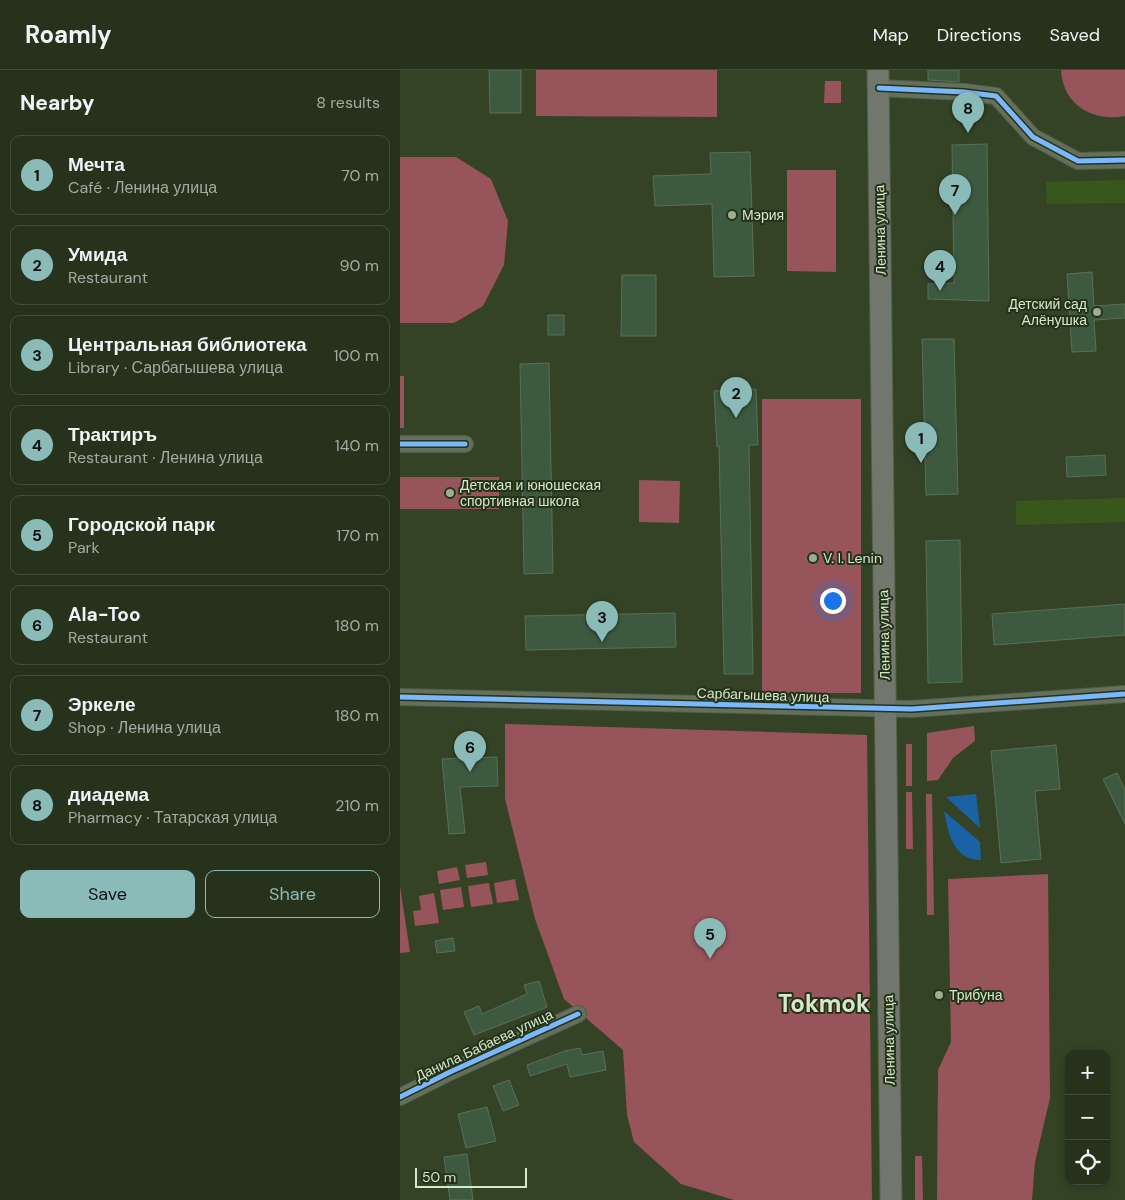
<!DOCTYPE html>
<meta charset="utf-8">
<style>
:root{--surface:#27321c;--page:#2f3a25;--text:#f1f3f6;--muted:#a4aaa3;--line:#434d3b;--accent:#8bbbb9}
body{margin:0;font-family:"DM Sans",sans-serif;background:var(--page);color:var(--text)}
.controls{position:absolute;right:15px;bottom:15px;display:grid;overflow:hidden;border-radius:10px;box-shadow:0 2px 8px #0003}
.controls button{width:45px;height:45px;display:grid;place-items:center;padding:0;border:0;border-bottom:1px solid var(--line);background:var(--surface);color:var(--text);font:25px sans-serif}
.scale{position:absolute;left:15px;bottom:12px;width:112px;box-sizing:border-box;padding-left:5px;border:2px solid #d6e8ca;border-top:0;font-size:14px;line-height:18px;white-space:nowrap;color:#d6e8ca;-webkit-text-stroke:4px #24321a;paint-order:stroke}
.you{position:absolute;left:432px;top:530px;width:18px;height:18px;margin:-12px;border:4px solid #fff;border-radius:50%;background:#1a73e8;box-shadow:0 0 0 8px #1a73e833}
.badge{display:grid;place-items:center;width:32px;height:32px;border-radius:50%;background:var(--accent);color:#111;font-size:16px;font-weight:700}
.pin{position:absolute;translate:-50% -41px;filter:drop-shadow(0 1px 2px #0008)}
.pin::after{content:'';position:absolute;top:26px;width:18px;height:15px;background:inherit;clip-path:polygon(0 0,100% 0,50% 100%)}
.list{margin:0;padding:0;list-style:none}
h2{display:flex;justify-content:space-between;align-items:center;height:65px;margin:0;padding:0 20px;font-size:21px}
h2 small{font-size:16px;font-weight:400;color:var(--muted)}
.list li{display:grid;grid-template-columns:32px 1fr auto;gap:15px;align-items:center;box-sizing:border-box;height:80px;margin:0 10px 10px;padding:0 10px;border:1px solid var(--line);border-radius:10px}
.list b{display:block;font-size:19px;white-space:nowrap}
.list p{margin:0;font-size:16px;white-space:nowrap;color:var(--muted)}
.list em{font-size:16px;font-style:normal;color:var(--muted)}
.actions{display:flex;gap:10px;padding:15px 20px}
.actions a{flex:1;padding:11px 0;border:1px solid var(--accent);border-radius:10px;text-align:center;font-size:18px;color:var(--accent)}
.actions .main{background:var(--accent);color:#111}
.icon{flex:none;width:28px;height:28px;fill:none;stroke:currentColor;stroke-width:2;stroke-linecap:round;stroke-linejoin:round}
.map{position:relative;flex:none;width:725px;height:1130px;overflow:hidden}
header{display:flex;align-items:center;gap:30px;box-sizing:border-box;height:70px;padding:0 25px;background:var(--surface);border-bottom:1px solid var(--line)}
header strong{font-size:24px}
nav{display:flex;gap:28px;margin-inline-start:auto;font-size:18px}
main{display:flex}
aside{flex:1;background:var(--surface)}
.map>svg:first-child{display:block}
.built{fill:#39571c}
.green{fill:#97545a}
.water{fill:#1963a4}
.building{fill:#3d5a41;stroke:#5c6e59}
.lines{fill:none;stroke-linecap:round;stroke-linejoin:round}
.minor-casing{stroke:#525e47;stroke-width:18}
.major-casing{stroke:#525e47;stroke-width:23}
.minor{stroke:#64705b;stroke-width:16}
.major{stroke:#72776d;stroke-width:21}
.cycleway-casing{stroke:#24321a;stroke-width:8}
.cycleway{stroke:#7ab7fb;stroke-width:5}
.poi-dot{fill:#9dae91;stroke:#24321a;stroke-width:2}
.labels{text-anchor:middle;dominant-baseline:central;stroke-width:4;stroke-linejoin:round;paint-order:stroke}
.poi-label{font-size:14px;fill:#d6e8ca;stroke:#24321a;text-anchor:start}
.street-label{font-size:14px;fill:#d6e8ca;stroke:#24321a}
.town-label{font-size:24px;font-weight:bold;fill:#d6e8ca;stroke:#24321a}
</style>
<header>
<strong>Roamly</strong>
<nav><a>Map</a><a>Directions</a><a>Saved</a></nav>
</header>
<main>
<aside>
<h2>Nearby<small>8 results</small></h2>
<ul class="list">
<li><span class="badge">1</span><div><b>Мечта</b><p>Café · Ленина улица</p></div><em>70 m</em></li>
<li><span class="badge">2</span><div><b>Умида</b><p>Restaurant</p></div><em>90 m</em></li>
<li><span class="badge">3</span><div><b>Центральная библиотека</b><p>Library · Сарбагышева улица</p></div><em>100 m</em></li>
<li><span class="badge">4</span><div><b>Трактиръ</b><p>Restaurant · Ленина улица</p></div><em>140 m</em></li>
<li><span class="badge">5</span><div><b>Городской парк</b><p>Park</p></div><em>170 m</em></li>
<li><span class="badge">6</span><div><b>Ala-Too</b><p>Restaurant</p></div><em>180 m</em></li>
<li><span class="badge">7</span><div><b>Эркеле</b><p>Shop · Ленина улица</p></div><em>180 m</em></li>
<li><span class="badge">8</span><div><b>диадема</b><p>Pharmacy · Татарская улица</p></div><em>210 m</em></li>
</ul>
<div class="actions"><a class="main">Save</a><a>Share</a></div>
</aside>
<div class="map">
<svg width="725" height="1130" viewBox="0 0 725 1130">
<rect width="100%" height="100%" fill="#344326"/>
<!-- built -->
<g class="built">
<path d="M725 110V133L647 134 646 112Z"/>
<path d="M725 428V452L616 455V431Z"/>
</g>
<!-- green -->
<g class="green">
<path d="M136 0H317V47L136 46Z"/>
<path d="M661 0H725V46C692 52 663 35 661 0Z"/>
<path d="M425 11H441V33H424Z"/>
<path d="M0 87H56L91 109 108 151 104 195 83 236 54 253H0Z"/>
<path d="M387 100H436V202L387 201Z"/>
<rect x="0" y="306" width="4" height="52"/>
<rect x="362" y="329" width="99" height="294"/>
<rect x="0" y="407" width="99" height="32"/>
<path d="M239 410 280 411 279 453 239 452Z"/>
<path d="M105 654 467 665 472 1130H334L281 1114 234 1072 227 1045 223 980 164 929 135 849 105 729Z"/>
<path d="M574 656 575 671 553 688 538 710 527 711V663Z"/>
<rect x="506" y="674" width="6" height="42"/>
<path d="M506 722H512L513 779H506Z"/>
<path d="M526 724H532L534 845H527Z"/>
<path d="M86 792 88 805 67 808 65 795Z"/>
<path d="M57 797 60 810 39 814 37 801Z"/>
<path d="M648 804 650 1028 635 1092 632 1130H537L538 1000 551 972 548 809Z"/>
<path d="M115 809 119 830 97 833 94 813Z"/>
<path d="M89 813 93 834 71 837 68 816Z"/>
<path d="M0 816 10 882 0 883Z"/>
<path d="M61 817 64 837 43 840 40 820Z"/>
<path d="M34 823 39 853 15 856 13 841 21 840 19 826Z"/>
<path d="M515 1086H522L523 1130H515Z"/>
</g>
<!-- water -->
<g class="water">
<path d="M576 724 580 758 546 727Z"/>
<path d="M544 741 580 772 581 790C553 790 548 762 544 741Z"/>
</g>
<!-- building -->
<g class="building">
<path d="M89 0H121V43H90Z"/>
<path d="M528 0H559V12L528 10Z"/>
<path d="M587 74 589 231 528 229V214L554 213 552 75Z"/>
<path d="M350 82 354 206 314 207 312 134 255 136 253 106 311 104 310 83Z"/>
<path d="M692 202 694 236 725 234V248L694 250 696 281 672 282 667 204Z"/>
<path d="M222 205H256V266H221Z"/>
<rect x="148" y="245" width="16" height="20"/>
<path d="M522 269H554L558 424 526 425Z"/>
<path d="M149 293 153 503 124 504 120 294Z"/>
<path d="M356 319 358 375H349L353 604H324L319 376 317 377 314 321Z"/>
<path d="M705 385 706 405 667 407 666 387Z"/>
<path d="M560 470 562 612 528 613 526 471Z"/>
<path d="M725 534V565L594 575 592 544Z"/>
<path d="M275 543 276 577 126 580 125 546Z"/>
<path d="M656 675 660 719 635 721 641 789 601 793 591 681Z"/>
<path d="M97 687 98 716 60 717 65 763 49 764 42 689Z"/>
<path d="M717 703 725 720V754L703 709Z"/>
<path d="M53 868 55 881 37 883 35 871Z"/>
<path d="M139 911 147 937 74 965 64 942 79 936 82 944 127 924 124 915Z"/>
<path d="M180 978 182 985 203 981 206 1000 170 1007 167 994 130 1006 127 995 165 981Z"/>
<path d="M109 1010 119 1035 103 1041 93 1016Z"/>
<path d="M87 1037 96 1071 66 1078 58 1044Z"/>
<path d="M67 1084 73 1130H50L44 1087Z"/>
</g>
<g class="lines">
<defs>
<g id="minor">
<path d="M479 18 564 22 596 26 633 67 678 91 725 90"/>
<path d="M0 374H65"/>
<path d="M0 627 512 639 725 624"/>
<path d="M0 1027 50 1002 178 944"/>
</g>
<path id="major" d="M478 0 491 1130"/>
</defs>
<!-- minor casing -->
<use href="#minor" class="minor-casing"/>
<!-- major casing -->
<use href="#major" class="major-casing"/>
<!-- minor -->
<use href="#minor" class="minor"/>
<!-- major -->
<use href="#major" class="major"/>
<defs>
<g id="cycleway">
<path d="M479 18 564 22 596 26 633 67 678 91 725 90"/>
<path d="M0 374H65"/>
<path d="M0 627 512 639 725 624"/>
<path d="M0 1027 50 1002 178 944"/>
</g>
</defs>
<!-- cycleway casing -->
<use href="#cycleway" class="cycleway-casing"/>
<!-- cycleway -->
<use href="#cycleway" class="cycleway"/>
</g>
<!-- markers -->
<g class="poi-dot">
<circle cx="332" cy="145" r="5"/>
<circle cx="697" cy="242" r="5"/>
<circle cx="50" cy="423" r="5"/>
<circle cx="413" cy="488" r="5"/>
<circle cx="539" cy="925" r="5"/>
</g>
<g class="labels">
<!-- poi labels -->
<g class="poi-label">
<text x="342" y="145">Мэрия</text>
<text x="687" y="234" text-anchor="end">Детский сад<tspan x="687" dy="16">Алёнушка</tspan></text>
<text x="60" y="415">Детская и юношеская<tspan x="60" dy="16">спортивная школа</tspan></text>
<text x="423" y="488">V. I. Lenin</text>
<text x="549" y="925">Трибуна</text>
</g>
<!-- street labels -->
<g class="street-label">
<text transform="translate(480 160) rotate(-91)">Ленина улица</text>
<text transform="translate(484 565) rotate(-91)">Ленина улица</text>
<text transform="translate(363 625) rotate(2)">Сарбагышева улица</text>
<text transform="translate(489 970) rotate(-91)">Ленина улица</text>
<text transform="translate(84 975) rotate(-25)">Данила Бабаева улица</text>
</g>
<!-- town labels -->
<g class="town-label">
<text x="424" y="933">Tokmok</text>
</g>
</g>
</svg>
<div class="controls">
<button>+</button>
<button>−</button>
<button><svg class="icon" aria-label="locate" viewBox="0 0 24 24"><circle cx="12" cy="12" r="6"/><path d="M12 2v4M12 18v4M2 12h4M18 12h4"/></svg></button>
</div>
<div class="scale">50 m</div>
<div class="you"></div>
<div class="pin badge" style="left:521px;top:393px">1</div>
<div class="pin badge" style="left:336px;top:348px">2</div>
<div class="pin badge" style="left:202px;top:572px">3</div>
<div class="pin badge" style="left:540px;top:221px">4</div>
<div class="pin badge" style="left:310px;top:889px">5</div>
<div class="pin badge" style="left:70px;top:702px">6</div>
<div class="pin badge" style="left:555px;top:145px">7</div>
<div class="pin badge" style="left:568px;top:63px">8</div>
</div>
</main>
